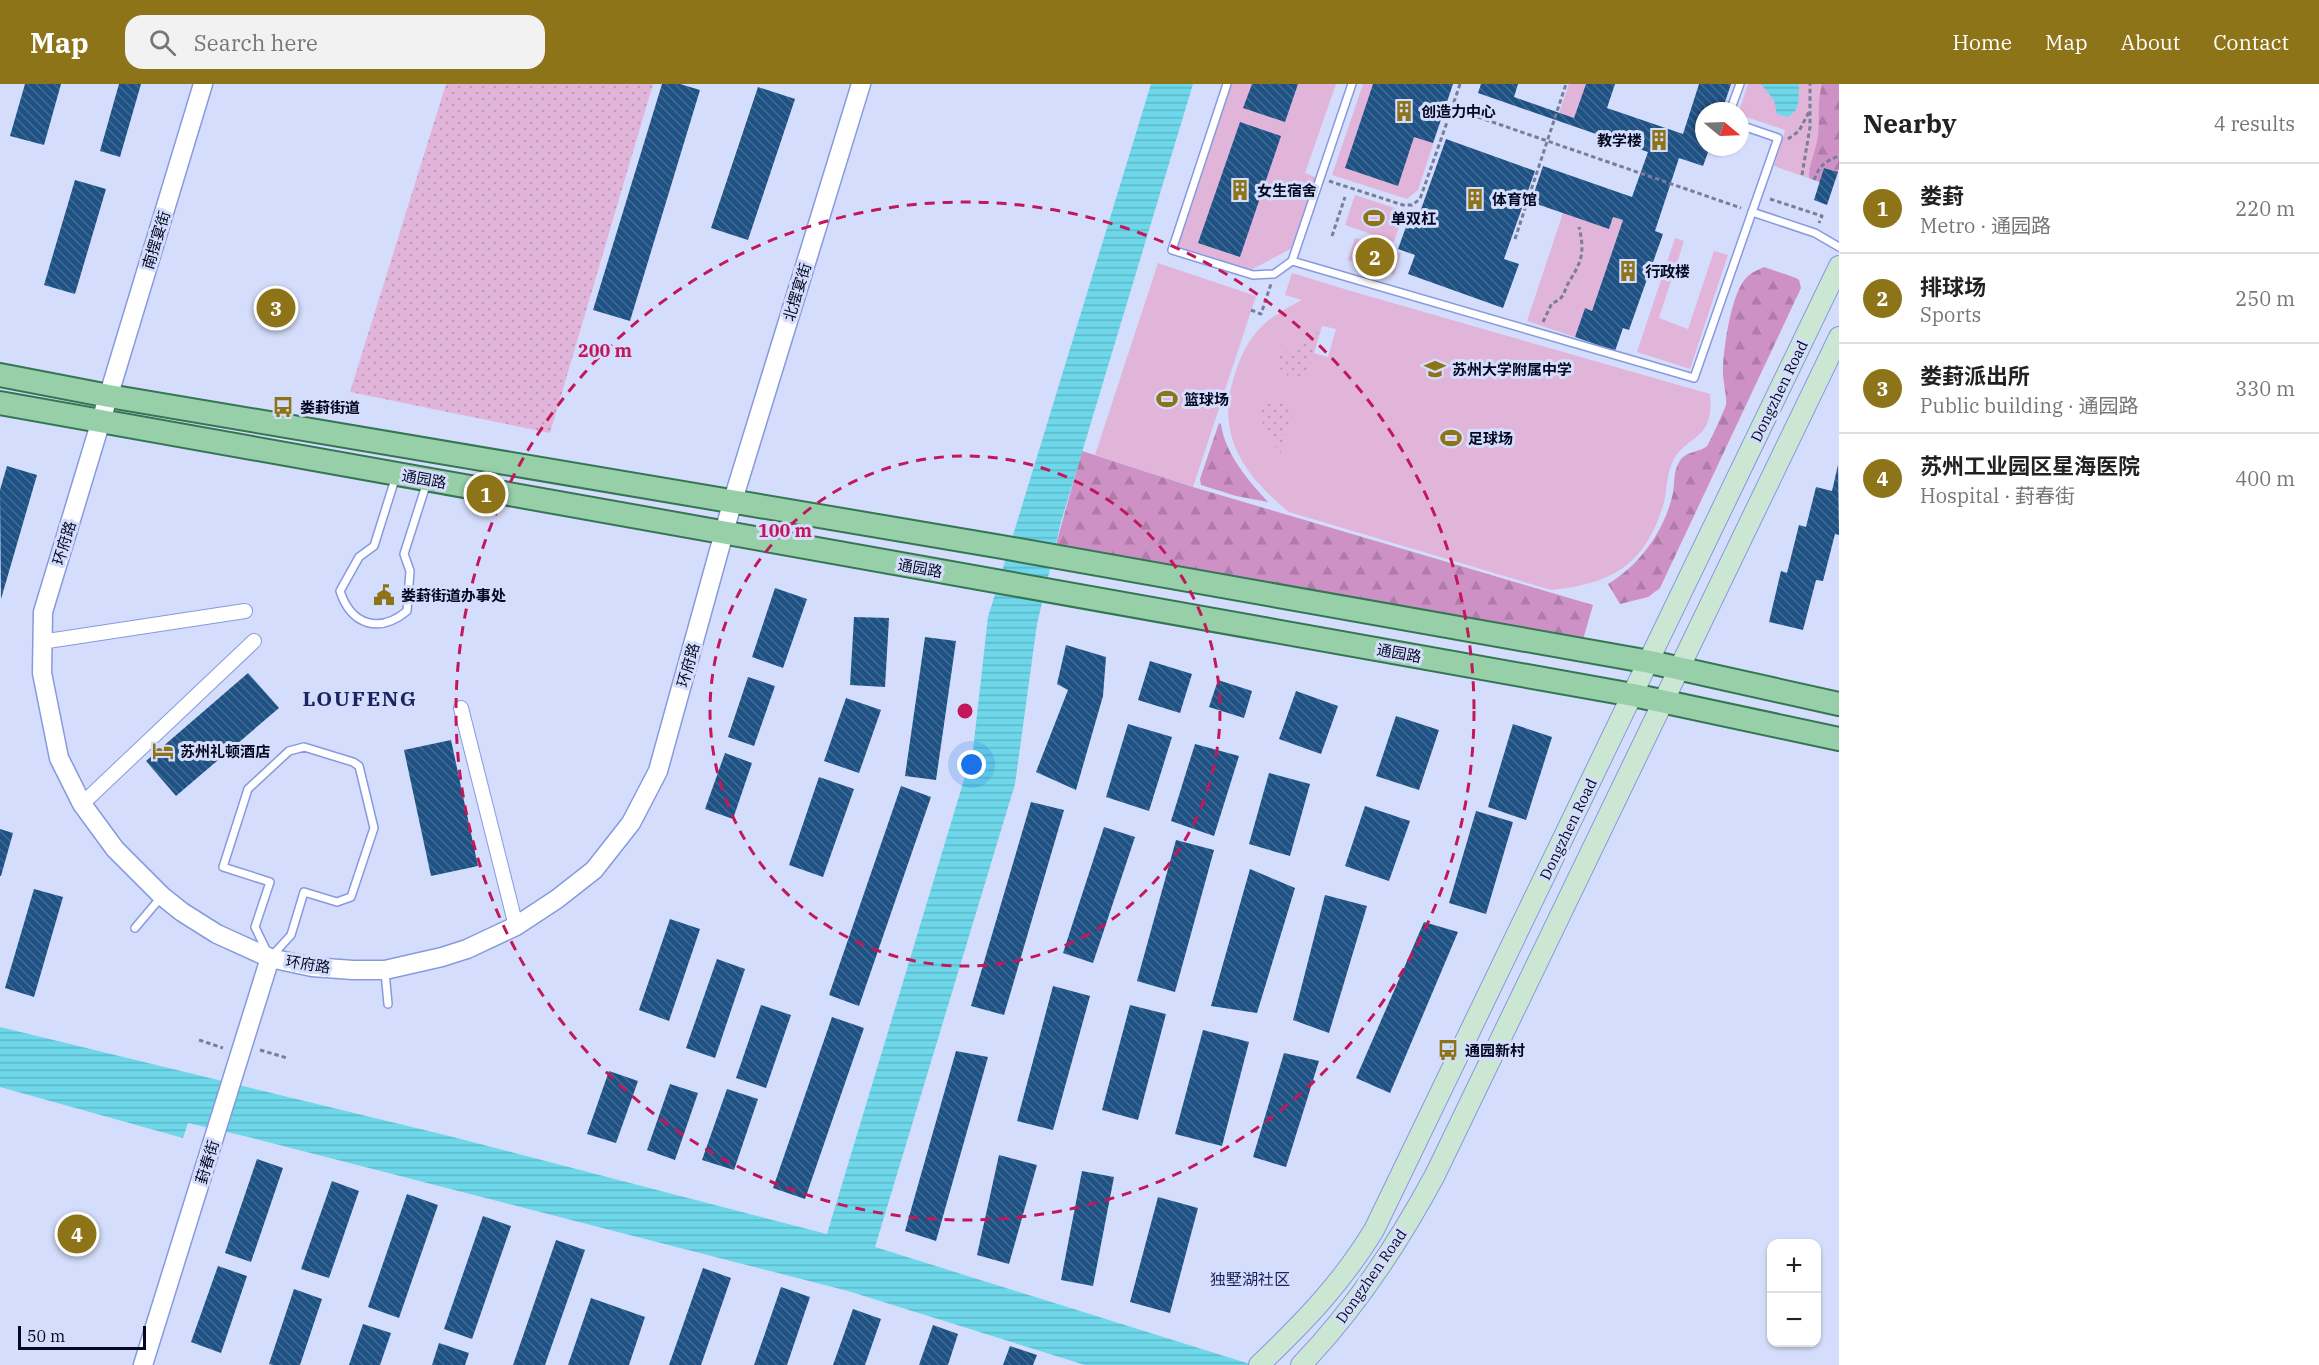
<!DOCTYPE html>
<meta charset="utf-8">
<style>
:root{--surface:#fff;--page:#f2f2f2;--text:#222;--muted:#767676;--line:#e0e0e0;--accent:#8e7418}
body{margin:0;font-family:"IBM Plex Serif","Noto Sans SC",serif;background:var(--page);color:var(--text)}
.controls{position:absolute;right:18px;bottom:18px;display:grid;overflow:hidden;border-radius:12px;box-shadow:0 2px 4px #0004}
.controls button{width:54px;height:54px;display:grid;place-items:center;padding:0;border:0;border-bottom:2px solid var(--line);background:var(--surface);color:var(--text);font:30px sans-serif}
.compass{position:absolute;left:1695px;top:18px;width:54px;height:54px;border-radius:50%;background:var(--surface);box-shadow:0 2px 4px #0004;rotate:109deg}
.scale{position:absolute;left:18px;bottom:15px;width:128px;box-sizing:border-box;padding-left:6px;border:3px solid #050821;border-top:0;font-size:16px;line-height:21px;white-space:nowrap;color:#050821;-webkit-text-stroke:4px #d4ddfb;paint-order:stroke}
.you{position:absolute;left:972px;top:681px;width:21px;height:21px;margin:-15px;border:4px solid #fff;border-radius:50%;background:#1a73e8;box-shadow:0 0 0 9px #1a73e833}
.badge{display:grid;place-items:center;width:39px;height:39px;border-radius:50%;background:var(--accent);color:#fff;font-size:20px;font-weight:700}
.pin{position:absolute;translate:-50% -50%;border:3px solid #fff;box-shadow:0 2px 6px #0006}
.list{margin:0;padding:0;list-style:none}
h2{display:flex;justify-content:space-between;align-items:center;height:78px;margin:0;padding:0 24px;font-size:26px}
h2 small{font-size:20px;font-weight:400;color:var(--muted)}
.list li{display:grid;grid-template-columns:39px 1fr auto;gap:18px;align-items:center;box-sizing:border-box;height:90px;padding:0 24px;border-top:2px solid var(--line)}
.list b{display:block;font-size:22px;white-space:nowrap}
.list p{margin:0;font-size:20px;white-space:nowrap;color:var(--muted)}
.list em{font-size:20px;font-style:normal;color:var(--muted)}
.icon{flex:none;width:33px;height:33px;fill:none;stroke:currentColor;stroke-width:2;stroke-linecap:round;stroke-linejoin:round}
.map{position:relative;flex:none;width:1839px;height:1281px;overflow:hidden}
header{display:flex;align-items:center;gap:36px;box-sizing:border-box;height:84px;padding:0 30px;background:var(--accent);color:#fff}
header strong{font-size:28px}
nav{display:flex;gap:33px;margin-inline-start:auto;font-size:21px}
.search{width:420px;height:54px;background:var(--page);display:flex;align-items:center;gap:15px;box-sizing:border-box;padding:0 21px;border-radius:18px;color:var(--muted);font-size:22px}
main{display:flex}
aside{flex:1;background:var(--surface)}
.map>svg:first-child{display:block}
.grass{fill:#e1b5da;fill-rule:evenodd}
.forest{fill:url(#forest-firs)}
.park{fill:url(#park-dots)}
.water{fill:url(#water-rules)}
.building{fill:url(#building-back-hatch)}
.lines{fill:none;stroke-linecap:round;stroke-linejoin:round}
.service-casing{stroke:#869adf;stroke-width:10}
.minor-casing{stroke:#869adf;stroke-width:16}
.tertiary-casing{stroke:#869adf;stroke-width:21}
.secondary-casing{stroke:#869adf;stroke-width:22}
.primary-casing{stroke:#367554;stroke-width:26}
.path{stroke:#787e9a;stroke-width:3;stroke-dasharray:4.5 3;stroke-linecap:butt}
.service{stroke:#fff;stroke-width:7}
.minor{stroke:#fff;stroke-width:14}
.tertiary{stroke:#fff;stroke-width:18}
.secondary{stroke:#cbe7d4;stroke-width:20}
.primary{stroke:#97cfa9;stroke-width:22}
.ring{fill:none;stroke:#c2185b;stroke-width:3;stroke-dasharray:10 8}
.labels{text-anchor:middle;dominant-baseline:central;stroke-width:6;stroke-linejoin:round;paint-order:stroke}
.poi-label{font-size:15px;font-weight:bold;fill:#050821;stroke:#d4ddfb;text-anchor:start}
.street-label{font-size:15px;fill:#050821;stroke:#d4ddfb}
.neighbourhood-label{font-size:16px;fill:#1b245f;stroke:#d4ddfb}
.district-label{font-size:21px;font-weight:bold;letter-spacing:1.5px;fill:#1b245f;stroke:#d4ddfb}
.centre{fill:#c2185b;stroke:#d4ddfb;stroke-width:3}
.ring-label{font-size:18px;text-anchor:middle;font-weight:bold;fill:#c2185b;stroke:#d4ddfb;stroke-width:6;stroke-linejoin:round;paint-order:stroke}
</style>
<header>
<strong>Map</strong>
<div class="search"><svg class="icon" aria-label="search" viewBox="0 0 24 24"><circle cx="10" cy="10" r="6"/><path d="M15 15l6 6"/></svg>Search here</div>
<nav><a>Home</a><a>Map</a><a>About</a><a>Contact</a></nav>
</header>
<main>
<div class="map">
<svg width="1839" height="1281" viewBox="0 0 1839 1281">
<defs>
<pattern id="forest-firs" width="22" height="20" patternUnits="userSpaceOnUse" patternTransform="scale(1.5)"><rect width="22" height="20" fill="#ce91c5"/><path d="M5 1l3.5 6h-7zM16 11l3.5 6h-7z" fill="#af7ca9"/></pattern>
<pattern id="park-dots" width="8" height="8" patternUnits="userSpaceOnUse" patternTransform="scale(1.5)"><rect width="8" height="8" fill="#e1b5da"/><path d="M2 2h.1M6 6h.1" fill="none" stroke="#c09abb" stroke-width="1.8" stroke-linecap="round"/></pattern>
<pattern id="water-rules" width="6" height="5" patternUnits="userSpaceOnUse" patternTransform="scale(1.5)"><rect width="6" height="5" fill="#6ed7ea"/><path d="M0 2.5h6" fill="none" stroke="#5eb7c8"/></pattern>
<pattern id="building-back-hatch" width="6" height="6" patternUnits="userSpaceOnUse" patternTransform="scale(1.5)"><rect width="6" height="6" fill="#1e5184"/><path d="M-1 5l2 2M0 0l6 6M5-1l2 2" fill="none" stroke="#446a92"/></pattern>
</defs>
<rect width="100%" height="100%" fill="#d4ddfb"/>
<!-- grass -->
<g class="grass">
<path d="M1230 0H1336L1305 89 1317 94 1294 163 1251 186 1176 162Z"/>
<path d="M1363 0H1453L1418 106 1407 115 1332 91Z"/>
<path d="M1569 0H1586L1574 34 1559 29Z"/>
<path d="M1748 0H1839L1838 88 1824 84 1820 98 1774 82 1785 46 1740 31 1739 27Z"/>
<path d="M1355 111 1404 127 1394 158 1345 141Z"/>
<path d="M1563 129 1609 145 1613 133 1623 136 1592 227 1585 224 1575 253 1527 237Z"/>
<path d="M1355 154 1401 169 1394 191 1348 176Z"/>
<path d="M1675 154 1684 157 1659 234 1688 245 1714 167 1728 171 1690 285 1637 268Z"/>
<path d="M1158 179 1256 212 1193 403 1095 371Z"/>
<path d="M1292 189 1351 207 1710 310C1715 361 1683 349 1671 382 1666 394 1667 409 1663 422 1644 482 1611 500 1551 506L1289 428C1241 389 1213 347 1237 284 1243 267 1250 254 1263 241 1273 231 1289 223 1302 216L1285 211ZM1322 242 1336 245 1328 273 1314 269ZM1318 249 1306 295H1294L1286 291Z"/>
</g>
<!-- forest -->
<g class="forest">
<path d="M1822 0H1839V84L1838 88 1825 84 1820 98 1809 94C1809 79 1816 67 1818 52 1820 34 1817 18 1822 0Z"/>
<path d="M1764 183 1796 194 1799 196 1801 204 1660 504 1648 513 1620 520 1608 500C1640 481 1665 446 1673 409 1675 397 1673 384 1682 374 1689 367 1700 368 1707 362 1709 360 1725 324 1726 321 1727 309 1722 296 1723 284 1724 262 1731 207 1748 192 1752 188 1758 186 1764 183Z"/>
<path d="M1219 339 1221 340C1225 370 1248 396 1268 418L1236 412 1201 401 1200 395Z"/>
<path d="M1082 367 1193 403 1593 521 1582 559 1055 464Z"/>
</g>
<!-- park -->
<g class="park">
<path d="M446 0H653L550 349 350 308Z"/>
<path d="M1319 248 1306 295C1291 298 1280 289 1275 275Z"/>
<path d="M1275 318 1295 323 1280 371 1254 324Z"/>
</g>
<!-- water -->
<g class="water">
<path d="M1151 0H1193L1061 438 1037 540 1015 700 875 1163 1253 1281H1085L848 1207 244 1052 188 1039 183 1054 0 1003V943L449 1052 827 1150 973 666 988 533Z"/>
<path d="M1761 0H1799L1798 21 1795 27 1788 33 1777 30 1774 16Z"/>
</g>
<!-- building -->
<g class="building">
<path d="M25 0H61L44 61 10 52Z"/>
<path d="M119 0H141L120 73 100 67Z"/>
<path d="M662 0H680L700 6 630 237 593 226Z"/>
<path d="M1252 0H1298L1285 38 1243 24Z"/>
<path d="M1373 0H1453L1433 59 1414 53 1398 102 1345 84Z"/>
<path d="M1481 0H1518L1514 13 1574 34 1586 0H1615L1607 24 1683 50 1699 0H1731L1722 27H1704V63H1710L1703 82 1679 74 1655 147 1663 150 1629 246 1623 244 1615 267 1575 253 1585 224 1592 227 1623 136 1613 133 1609 145 1531 118 1543 82 1632 113 1648 68 1478 9Z"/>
<path d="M758 3 795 15 748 156 711 144Z"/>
<path d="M1240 38 1281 52 1240 173 1198 159Z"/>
<path d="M1446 55 1535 87 1504 175 1519 180 1503 224 1408 190 1415 171 1398 165 1406 143 1414 145Z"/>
<path d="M1824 84 1838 88 1827 121 1814 116Z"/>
<path d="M75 96 106 105 75 210 44 201Z"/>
<path d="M1838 381 1839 451 1835 450 1823 497 1816 496 1803 546 1769 538 1781 487 1787 489 1799 441 1806 443 1816 403 1832 407Z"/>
<path d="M7 382 37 391 1 515 0 406Z"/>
<path d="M775 504 807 515 783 584 752 573Z"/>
<path d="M854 533 889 534 885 603 850 601Z"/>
<path d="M925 553 956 557 936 696 905 692Z"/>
<path d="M1066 561 1106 573 1103 612 1076 706 1036 688 1068 606 1057 600Z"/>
<path d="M1150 577 1192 590 1180 629 1138 616Z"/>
<path d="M248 589 279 624 176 712 146 677Z"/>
<path d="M748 593 775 602 754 662 728 653Z"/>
<path d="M1218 596 1252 607 1244 634 1209 623Z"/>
<path d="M1296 607 1338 622 1321 670 1279 655Z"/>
<path d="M846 614 881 626 859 689 824 677Z"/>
<path d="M1396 632 1439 646 1419 706 1376 692Z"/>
<path d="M1128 640 1172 653 1149 727 1106 713Z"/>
<path d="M1513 640 1552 653 1526 736 1488 723Z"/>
<path d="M451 656 478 782 431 792 404 666Z"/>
<path d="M1195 660 1239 672 1214 752 1171 737Z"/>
<path d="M725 669 752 679 733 735 705 725Z"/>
<path d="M1269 689 1310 700 1290 772 1249 760Z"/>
<path d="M819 693 854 705 823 793 789 781Z"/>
<path d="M901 702 931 713 859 922 829 911Z"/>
<path d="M1031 718 1064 726 1004 931 971 922Z"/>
<path d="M1365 722 1410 737 1389 797 1345 782Z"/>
<path d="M1476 727 1513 738 1486 830 1449 819Z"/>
<path d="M1104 743 1135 753 1093 879 1063 869Z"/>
<path d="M0 745 13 749 1 792H0Z"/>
<path d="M1176 756 1214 766 1175 908 1137 897Z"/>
<path d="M1250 785 1295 804 1257 929 1211 922Z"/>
<path d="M34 805 63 813 34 913 5 904Z"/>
<path d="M1325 811 1367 822 1329 949 1293 936Z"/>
<path d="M670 835 700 845 669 937 639 926Z"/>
<path d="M1424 838 1458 848 1390 1009 1356 994Z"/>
<path d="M717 875 745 885 715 974 686 964Z"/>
<path d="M1053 902 1090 912 1053 1046 1017 1037Z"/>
<path d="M761 921 791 931 766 1004 736 994Z"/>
<path d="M1130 921 1166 930 1138 1036 1102 1026Z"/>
<path d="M832 933 864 944 805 1115 773 1104Z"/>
<path d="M1203 946 1249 958 1222 1062 1175 1050Z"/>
<path d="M956 967 988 973 936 1157 905 1147Z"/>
<path d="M1284 969 1319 977 1286 1083 1253 1073Z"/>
<path d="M609 987 638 997 616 1059 587 1050Z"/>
<path d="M670 1000 698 1009 675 1076 647 1066Z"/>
<path d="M727 1005 758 1015 734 1086 702 1076Z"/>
<path d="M999 1071 1037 1081 1009 1180 977 1171Z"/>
<path d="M257 1075 283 1084 251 1178 225 1169Z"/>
<path d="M1082 1087 1114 1093 1093 1202 1061 1196Z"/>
<path d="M332 1097 359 1107 329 1194 301 1185Z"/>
<path d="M407 1110 438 1121 399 1234 368 1223Z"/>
<path d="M1158 1113 1198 1124 1170 1229 1130 1218Z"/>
<path d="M483 1132 511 1142 472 1255 444 1245Z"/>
<path d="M556 1156 585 1166 545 1281H513Z"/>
<path d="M218 1182 247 1192 221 1269 191 1258Z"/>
<path d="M703 1184 731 1194 701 1281H669Z"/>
<path d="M781 1203 810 1213 787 1281H754Z"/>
<path d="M294 1205 322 1215 300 1281H273L269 1280Z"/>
<path d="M591 1214 645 1233 629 1281H568Z"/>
<path d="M853 1225 881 1235 865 1281H833Z"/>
<path d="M363 1240 391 1249 380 1281H349Z"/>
<path d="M933 1241 958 1250 948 1281H919Z"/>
<path d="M439 1259 469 1269 465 1281H432Z"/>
<path d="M1010 1262 1037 1271 1033 1281H1003Z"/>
</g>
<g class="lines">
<defs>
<g id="service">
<path d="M1227 0 1172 166 1253 191 1274 190 1292 177"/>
<path d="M1352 0 1292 177 1694 294 1778 54 1740 41"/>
<path d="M1730 27 1740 0"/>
<path d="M1752 128 1815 149 1839 163"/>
<path d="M396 392 374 462 359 473 340 507C351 541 379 550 407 527L410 487 404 470 427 398"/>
<path d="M304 663 353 678 359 682 374 744 351 813 337 818 304 808 291 851 270 874 255 843 270 798 223 783 248 705 289 667Z"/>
<path d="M135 844 162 812"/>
<path d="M385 888 388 920"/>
</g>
<g id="minor">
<path d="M41 558 245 527"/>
<path d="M461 624 516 842"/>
<path d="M82 720 254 557"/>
</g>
<g id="tertiary">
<path d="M203 0 43 528 42 589 59 674 82 720 115 765 162 812 182 828 217 850 270 874 312 883 353 886H385L442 873 467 865 516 842 557 815 594 786 631 739 658 687 733 416 861 0"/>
<path d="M143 1281 270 874"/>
</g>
<g id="secondary">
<path d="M1259 1281C1304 1238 1341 1200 1374 1146L1839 182"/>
<path d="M1301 1281C1356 1224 1398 1160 1435 1091L1839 253"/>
</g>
<g id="primary">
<path d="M0 291 109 312 1002 463 1650 578 1839 620"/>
<path d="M0 319 1633 611 1839 655"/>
</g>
</defs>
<!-- service casing -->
<use href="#service" class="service-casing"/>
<!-- minor casing -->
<use href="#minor" class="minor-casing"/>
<!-- tertiary casing -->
<use href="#tertiary" class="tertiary-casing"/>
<!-- secondary casing -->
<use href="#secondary" class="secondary-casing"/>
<!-- primary casing -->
<use href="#primary" class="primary-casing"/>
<!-- path -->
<g class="path">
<path d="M1460 0 1452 24 1741 124"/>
<path d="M1788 55 1799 47 1809 28"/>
<path d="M1802 91 1810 43V0"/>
<path d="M1814 96C1819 82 1825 77 1839 72"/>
<path d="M1329 97 1403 121H1412L1420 115 1452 24"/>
<path d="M1770 115 1822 132 1819 139"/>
<path d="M1332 152 1345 113"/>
<path d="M1515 155 1566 0"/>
<path d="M1251 226 1261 230 1271 200"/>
<path d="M1543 238 1552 219C1565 215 1563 208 1569 198 1582 177 1585 168 1579 143"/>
<path d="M199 956 223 964"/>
<path d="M260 966 287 974"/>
</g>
<!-- service -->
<use href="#service" class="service"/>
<!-- minor -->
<use href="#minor" class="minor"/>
<!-- tertiary -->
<use href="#tertiary" class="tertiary"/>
<!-- secondary -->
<use href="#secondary" class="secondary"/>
<!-- primary -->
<use href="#primary" class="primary"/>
</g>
<!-- distance rings -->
<g class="ring">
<circle cx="965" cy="627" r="255"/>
<circle cx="965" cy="627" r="509"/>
</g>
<!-- icons -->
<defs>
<symbol id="building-bare" viewBox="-9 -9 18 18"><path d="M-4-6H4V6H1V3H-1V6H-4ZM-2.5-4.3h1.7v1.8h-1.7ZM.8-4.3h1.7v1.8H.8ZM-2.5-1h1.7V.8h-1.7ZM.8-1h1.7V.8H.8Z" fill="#8e7418" stroke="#d4ddfb" stroke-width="2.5" paint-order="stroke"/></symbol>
<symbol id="stadium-bare" viewBox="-9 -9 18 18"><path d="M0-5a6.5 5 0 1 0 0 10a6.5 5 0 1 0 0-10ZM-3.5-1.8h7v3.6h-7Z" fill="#8e7418" stroke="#d4ddfb" stroke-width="2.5" paint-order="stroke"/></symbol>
<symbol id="school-bare" viewBox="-9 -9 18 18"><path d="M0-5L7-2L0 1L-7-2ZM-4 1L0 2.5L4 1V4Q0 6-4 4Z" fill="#8e7418" stroke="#d4ddfb" stroke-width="2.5" paint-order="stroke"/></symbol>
<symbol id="bus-bare" viewBox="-9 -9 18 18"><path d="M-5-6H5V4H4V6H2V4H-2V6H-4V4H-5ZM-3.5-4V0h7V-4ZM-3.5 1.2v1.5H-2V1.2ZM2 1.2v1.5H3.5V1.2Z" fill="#8e7418" stroke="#d4ddfb" stroke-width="2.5" paint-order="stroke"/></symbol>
<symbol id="civic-bare" viewBox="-9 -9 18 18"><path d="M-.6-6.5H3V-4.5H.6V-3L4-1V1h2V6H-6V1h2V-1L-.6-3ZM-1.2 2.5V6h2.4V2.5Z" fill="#8e7418" stroke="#d4ddfb" stroke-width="2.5" paint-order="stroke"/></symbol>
<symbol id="hotel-bare" viewBox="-9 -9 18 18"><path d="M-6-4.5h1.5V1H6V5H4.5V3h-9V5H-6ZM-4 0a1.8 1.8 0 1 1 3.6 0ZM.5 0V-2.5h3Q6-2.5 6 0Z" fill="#8e7418" stroke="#d4ddfb" stroke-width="2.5" paint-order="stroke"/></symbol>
</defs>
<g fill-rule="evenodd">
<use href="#building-bare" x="1389" y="12" width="30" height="30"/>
<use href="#building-bare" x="1644" y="41" width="30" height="30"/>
<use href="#building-bare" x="1225" y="91" width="30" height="30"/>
<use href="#building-bare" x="1460" y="100" width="30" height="30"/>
<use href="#stadium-bare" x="1359" y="119" width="30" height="30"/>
<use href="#building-bare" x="1613" y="172" width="30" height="30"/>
<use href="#school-bare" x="1420" y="270" width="30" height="30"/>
<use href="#stadium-bare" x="1152" y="300" width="30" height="30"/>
<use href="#bus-bare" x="268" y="308" width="30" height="30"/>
<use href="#stadium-bare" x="1436" y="339" width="30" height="30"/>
<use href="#civic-bare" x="369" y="496" width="30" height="30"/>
<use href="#hotel-bare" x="148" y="652" width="30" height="30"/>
<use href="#bus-bare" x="1433" y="951" width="30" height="30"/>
</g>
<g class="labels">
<!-- poi labels -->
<g class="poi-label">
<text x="1421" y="27">创造力中心</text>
<text x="1642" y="56" text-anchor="end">教学楼</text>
<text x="1257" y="106">女生宿舍</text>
<text x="1492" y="115">体育馆</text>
<text x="1391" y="134">单双杠</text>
<text x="1645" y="187">行政楼</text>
<text x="1452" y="285">苏州大学附属中学</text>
<text x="1184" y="315">篮球场</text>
<text x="300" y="323">娄葑街道</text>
<text x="1468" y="354">足球场</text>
<text x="401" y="511">娄葑街道办事处</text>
<text x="180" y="667">苏州礼顿酒店</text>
<text x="1465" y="966">通园新村</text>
</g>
<!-- street labels -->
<g class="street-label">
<text transform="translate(156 156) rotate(-73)">南摆宴街</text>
<text transform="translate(797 208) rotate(-73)">北摆宴街</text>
<text transform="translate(1779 307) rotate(-64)">Dongzhen Road</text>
<text transform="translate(424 395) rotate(10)">通园路</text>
<text transform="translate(64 459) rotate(-73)">环府路</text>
<text transform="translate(920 484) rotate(10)">通园路</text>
<text transform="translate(1399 569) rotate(10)">通园路</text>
<text transform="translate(688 581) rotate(-74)">环府路</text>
<text transform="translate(1568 745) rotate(-64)">Dongzhen Road</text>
<text transform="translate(308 880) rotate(9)">环府路</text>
<text transform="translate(207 1078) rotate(-73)">葑春街</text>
<text transform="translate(1371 1192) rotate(-55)">Dongzhen Road</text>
</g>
<!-- neighbourhood labels -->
<g class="neighbourhood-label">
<text x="1250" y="1195">独墅湖社区</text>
</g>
<!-- district labels -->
<g class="district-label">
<text x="360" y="614">LOUFENG</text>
</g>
</g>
<circle cx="965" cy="627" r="9" class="centre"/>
<g class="ring-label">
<text x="605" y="273">200 m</text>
<text x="785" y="453">100 m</text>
</g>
</svg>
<div class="controls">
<button>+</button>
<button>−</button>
</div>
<svg class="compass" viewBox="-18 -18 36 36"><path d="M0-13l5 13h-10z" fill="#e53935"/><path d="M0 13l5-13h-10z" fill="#767676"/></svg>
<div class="scale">50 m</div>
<div class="you"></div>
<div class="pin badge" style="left:486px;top:410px">1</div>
<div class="pin badge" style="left:1375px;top:173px">2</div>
<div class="pin badge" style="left:276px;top:224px">3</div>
<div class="pin badge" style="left:77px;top:1150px">4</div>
</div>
<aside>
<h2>Nearby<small>4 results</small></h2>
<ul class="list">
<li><span class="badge">1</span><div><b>娄葑</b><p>Metro · 通园路</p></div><em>220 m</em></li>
<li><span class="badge">2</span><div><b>排球场</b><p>Sports</p></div><em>250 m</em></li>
<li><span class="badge">3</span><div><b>娄葑派出所</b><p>Public building · 通园路</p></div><em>330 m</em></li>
<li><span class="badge">4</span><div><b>苏州工业园区星海医院</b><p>Hospital · 葑春街</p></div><em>400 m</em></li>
</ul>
</aside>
</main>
